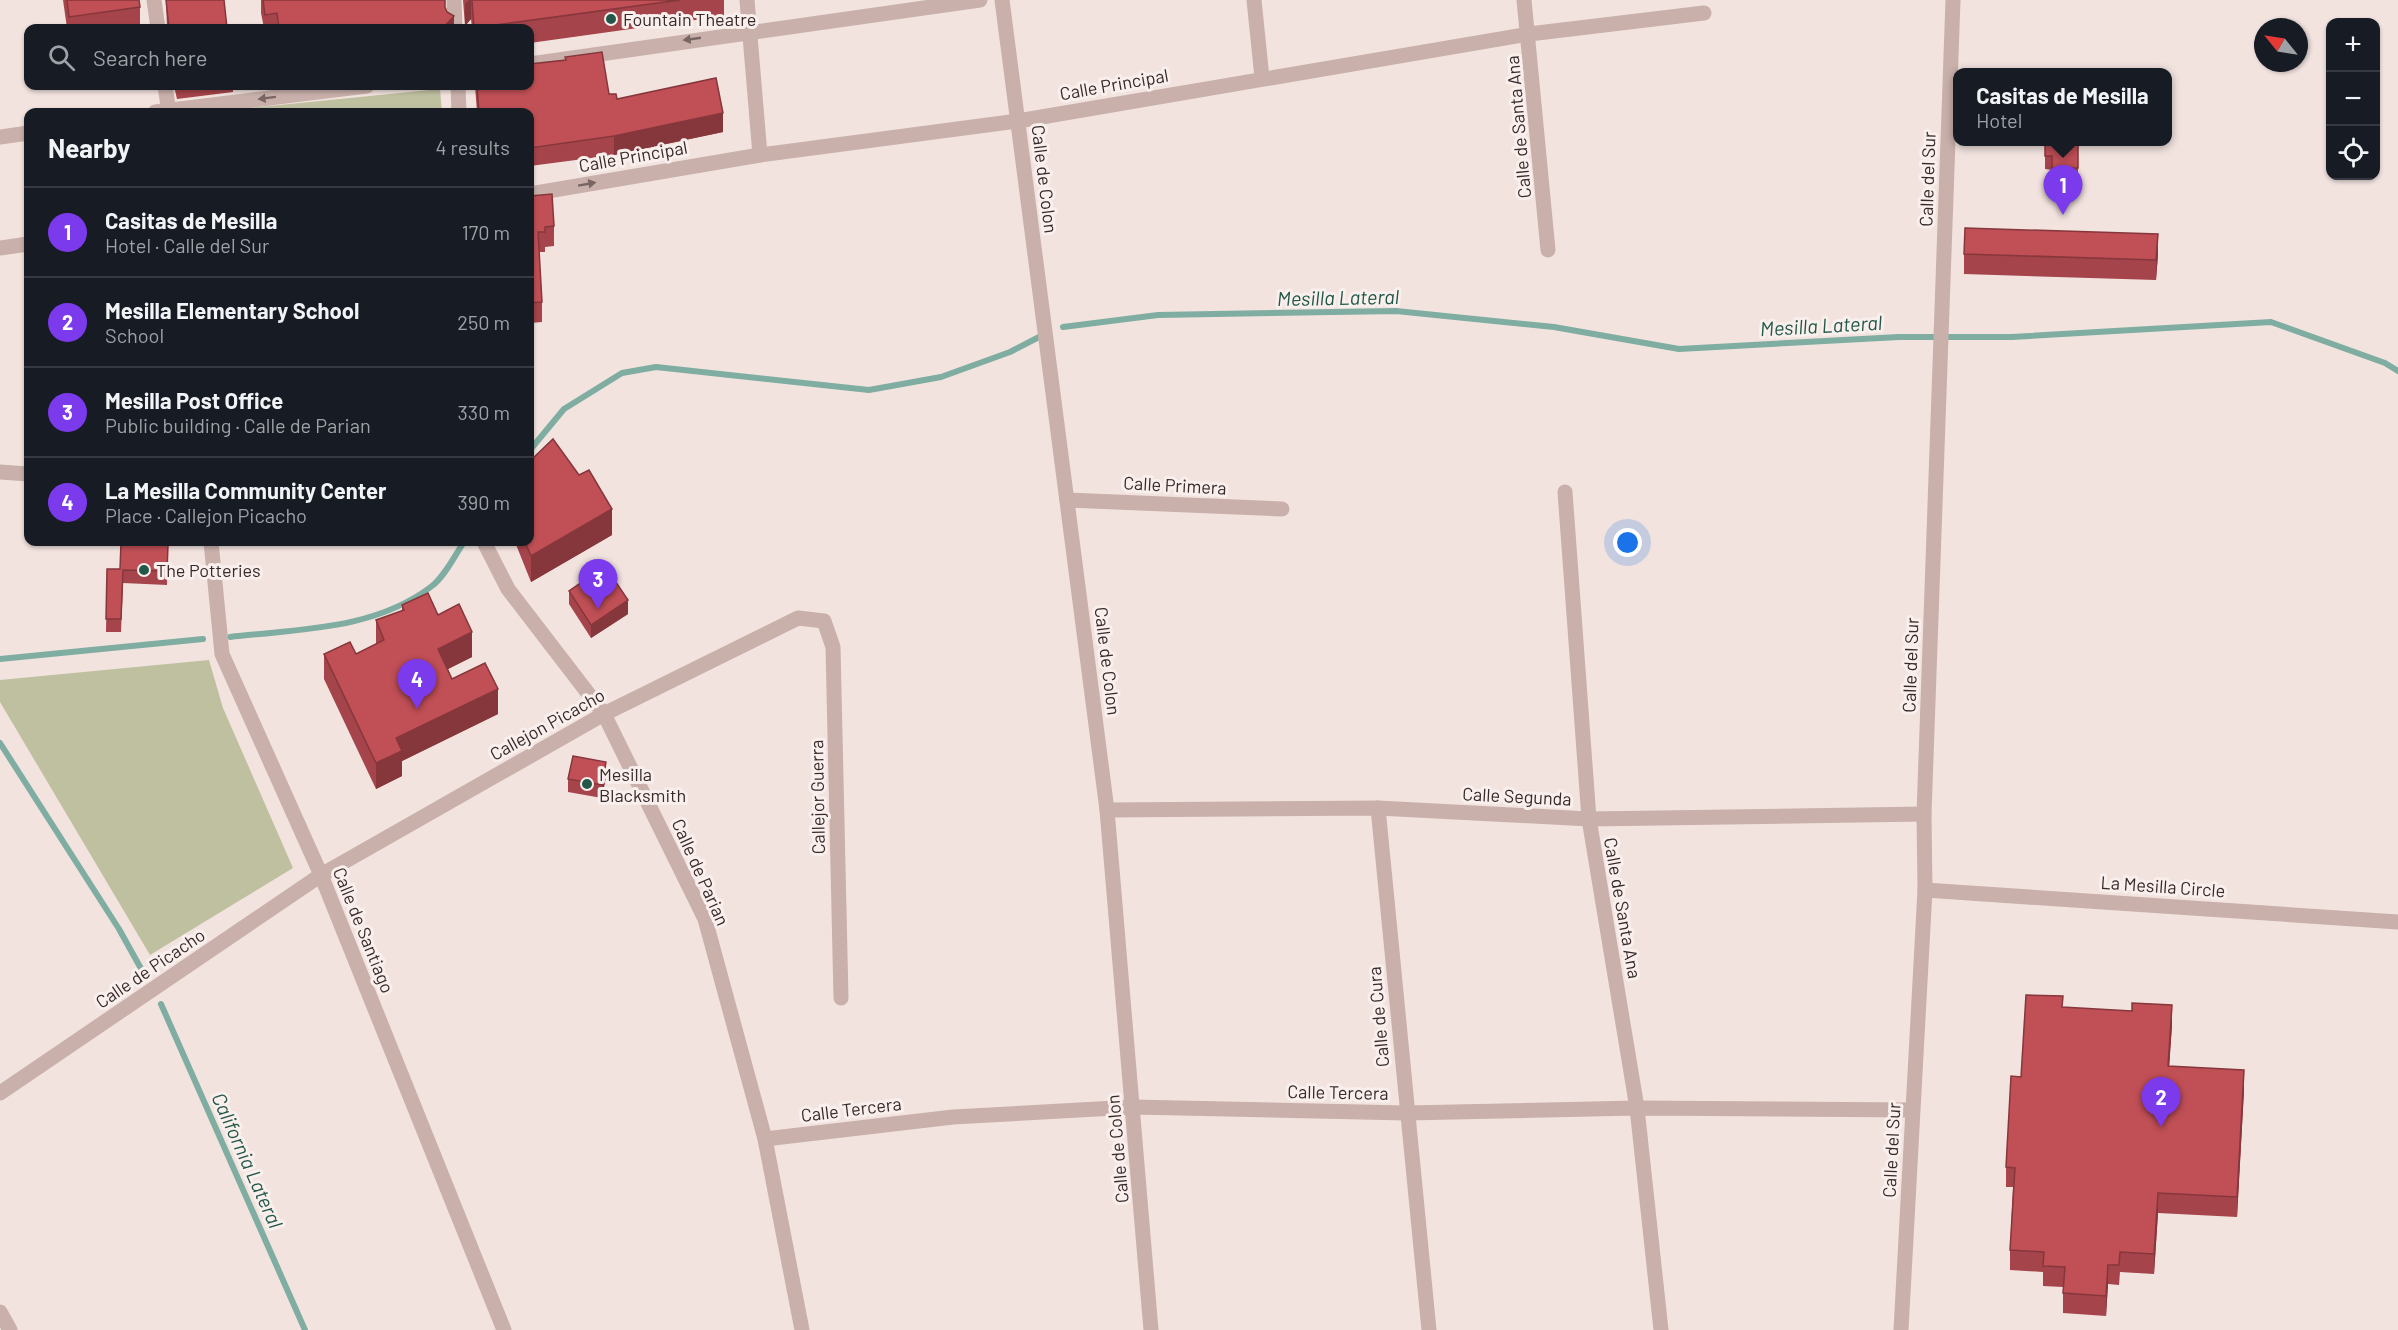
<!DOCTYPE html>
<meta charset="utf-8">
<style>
:root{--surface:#171b24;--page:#242831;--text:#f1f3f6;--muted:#9ea1a6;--line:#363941;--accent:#7c3aed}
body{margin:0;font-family:Barlow,sans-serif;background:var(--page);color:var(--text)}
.controls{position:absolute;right:18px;top:18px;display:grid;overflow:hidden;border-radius:12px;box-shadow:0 2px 4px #0004}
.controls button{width:54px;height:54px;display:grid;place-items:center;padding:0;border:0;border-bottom:2px solid var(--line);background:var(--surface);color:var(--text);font:30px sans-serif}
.compass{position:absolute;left:2254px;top:18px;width:54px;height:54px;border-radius:50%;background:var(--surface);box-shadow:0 2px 4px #0004;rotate:300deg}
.you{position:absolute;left:1628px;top:543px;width:21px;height:21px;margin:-15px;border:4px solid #fff;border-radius:50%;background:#1a73e8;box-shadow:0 0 0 9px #1a73e833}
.badge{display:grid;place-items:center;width:39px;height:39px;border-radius:50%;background:var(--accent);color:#fff;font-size:20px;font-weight:700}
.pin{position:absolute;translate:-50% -50px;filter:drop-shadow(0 2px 3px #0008)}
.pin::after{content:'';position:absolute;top:32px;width:21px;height:18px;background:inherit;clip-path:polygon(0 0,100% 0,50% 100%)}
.popup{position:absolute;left:1953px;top:68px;width:219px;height:78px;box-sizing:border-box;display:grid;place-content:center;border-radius:12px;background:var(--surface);filter:drop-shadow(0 2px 4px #0005);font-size:20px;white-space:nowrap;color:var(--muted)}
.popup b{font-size:22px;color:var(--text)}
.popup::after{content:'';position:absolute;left:50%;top:100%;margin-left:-12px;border:12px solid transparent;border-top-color:var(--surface)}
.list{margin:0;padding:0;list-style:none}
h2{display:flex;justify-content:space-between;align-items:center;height:78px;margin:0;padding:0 24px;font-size:26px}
h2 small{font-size:20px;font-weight:400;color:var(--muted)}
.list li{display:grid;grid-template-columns:39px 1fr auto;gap:18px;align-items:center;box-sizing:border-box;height:90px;padding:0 24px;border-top:2px solid var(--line)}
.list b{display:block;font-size:22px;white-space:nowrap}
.list p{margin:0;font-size:20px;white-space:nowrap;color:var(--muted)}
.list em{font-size:20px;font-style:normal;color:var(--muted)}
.icon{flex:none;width:33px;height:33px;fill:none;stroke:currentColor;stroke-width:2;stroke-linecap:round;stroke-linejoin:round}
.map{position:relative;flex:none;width:2398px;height:1330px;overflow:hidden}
.search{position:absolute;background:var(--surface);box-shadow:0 2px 4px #0004;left:24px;top:24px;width:510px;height:66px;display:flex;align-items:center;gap:15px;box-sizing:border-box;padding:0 21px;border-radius:12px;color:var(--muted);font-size:22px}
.panel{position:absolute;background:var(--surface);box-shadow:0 2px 4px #0004;left:24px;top:108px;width:510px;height:438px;border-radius:12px}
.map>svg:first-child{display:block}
.green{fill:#bfc0a0}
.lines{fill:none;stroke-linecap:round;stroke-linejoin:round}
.stream{stroke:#7fada1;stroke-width:6}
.minor{stroke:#c9b0ab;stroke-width:15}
.wall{fill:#a5444a}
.shaded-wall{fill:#86373c}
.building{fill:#c04f56;stroke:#86373c;stroke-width:1.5}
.oneway{fill:#796664}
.poi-dot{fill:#22574a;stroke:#f9efec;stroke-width:2}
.labels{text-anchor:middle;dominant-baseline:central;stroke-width:6;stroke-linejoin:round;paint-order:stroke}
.poi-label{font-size:18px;fill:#382a2a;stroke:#f9efec;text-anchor:start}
.street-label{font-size:18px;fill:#382a2a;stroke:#f9efec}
.water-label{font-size:20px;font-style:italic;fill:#22574a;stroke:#f9efec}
</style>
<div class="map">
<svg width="2398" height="1330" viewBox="0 0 2398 1330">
<rect width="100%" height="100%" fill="#f2e3df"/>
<!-- green -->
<g class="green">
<path d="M440 89 442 112H251L250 108Z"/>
<path d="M209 660 223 708 293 868 150 955 0 702V680Z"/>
</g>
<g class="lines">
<!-- stream -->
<g class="stream">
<path d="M1063 327 1158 315 1396 311 1554 327 1679 349 1899 337H2012L2271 322 2385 363 2398 371"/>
<path d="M530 450 564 409 622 373 656 367 869 390 941 377 1010 352 1041 336"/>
<path d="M230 637C299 629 375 630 432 586 445 576 455 555 464 542"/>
<path d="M0 659 203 639"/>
<path d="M0 743 119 929 144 974"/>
<path d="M161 1004 305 1330"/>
</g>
<!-- minor -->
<g class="minor">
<path d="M154 0 158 28"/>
<path d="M454 0 455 28"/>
<path d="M747 0 760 155"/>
<path d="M1002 0 1107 810 1151 1330"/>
<path d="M1254 0 1262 78"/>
<path d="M1524 0 1548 250"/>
<path d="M530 64 980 0"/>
<path d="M165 86 169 112"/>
<path d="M458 86 459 112"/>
<path d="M155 112 367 86"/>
<path d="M0 137 28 133"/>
<path d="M530 194 760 155 1018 121 1529 34 1704 13"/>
<path d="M0 248 28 244"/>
<path d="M0 472 28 474"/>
<path d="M1565 492 1589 819 1637 1108 1661 1330"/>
<path d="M1067 500 1282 509"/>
<path d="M211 542 222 654 321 875 504 1330"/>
<path d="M484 542 508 589 604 714 705 919 765 1139 802 1330"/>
<path d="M1378 808 1429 1330"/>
<path d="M1107 810 1378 808 1589 819 1924 814"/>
<path d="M1925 890 2398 922"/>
<path d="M0 1093 321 875 604 714 798 618 824 621 833 647 841 998"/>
<path d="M765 1139 953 1117 1133 1107 1406 1113 1637 1108 1912 1110"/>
<path d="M0 1312 10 1330"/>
<path d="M1901 1330 1925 890 1924 814 1953 0"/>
</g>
</g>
<!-- wall -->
<g class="wall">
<path d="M63 0H139L140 7V28H67Z"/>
<path d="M166 0 227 28H167Z"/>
<path d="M261 0H445V7L454 28H264L261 13Z"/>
<path d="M463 0H724V16L530 43V28H472L471 19 465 26Z"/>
<path d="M174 86H233V92L177 99Z"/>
<path d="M475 86H530L609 94 617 99 723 132 614 155 530 166V112H477Z"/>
<path d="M2045 141H2078V182L2052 181V170L2045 169Z"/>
<path d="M28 152V187L27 175V155Z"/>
<path d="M530 196 554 226V246L545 247V252H539L542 302V322L530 323Z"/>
<path d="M1964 254H2158L2156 280 1964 274Z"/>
<path d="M612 535 531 582 515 542H530Z"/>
<path d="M168 545 167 585 123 583 121 632H106L107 569H120Z"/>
<path d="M569 591 628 614 591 638 569 604Z"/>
<path d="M402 605 438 615 472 657 448 669 452 679 498 714 402 761V776L376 789 324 679V654H356L376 644V620L402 611Z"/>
<path d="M606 776 602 798 568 792V779Z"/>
<path d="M2063 1007 2172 1025 2169 1066 2244 1090 2237 1217 2158 1213 2154 1274 2120 1272 2119 1285 2108 1284 2106 1316 2063 1313V1287L2043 1286V1272L2010 1270V1250L2013 1187H2006V1167L2021 1077Z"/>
</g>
<!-- shaded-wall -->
<g class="shaded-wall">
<path d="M469 0H471V19L465 26V4Z"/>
<path d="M454 16V28H443Z"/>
<path d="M723 113V132L614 155V136Z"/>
<path d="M2158 234V254L2156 280V260Z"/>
<path d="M612 509V535L531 582V556Z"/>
<path d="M628 600V614L591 638V625Z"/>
<path d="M472 632V657L438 674V649Z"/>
<path d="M498 689V714L402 761V776L376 789V763L396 738Z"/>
<path d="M606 762V776L602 798V785Z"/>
<path d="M2172 1005V1025L2168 1085V1066Z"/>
<path d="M2244 1070V1090L2237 1217V1197Z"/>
<path d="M2158 1193V1213L2154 1274V1254Z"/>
<path d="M2108 1265V1284L2106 1316V1296Z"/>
</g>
<!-- building -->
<g class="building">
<path d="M67 0H139L140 7 69 17Z"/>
<path d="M166 0H224L227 28H169Z"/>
<path d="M263 0H445V7L447 12 454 16 443 28H279L277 13 265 15Z"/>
<path d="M472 0H680L474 28Z"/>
<path d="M602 52 609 94H616L617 99 716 78 723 113 614 136 530 148V112H479L477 86H530V64L566 60 565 57Z"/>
<path d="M2045 141H2078V168H2052V156H2045Z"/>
<path d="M28 152V168L27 155Z"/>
<path d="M552 194 554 226 545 227V232H538L542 302 530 303V196Z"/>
<path d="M1965 228 2158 234 2156 260 1964 254Z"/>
<path d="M553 439 579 475 589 470 612 509 531 556 525 542H530V461Z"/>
<path d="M121 543 168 545 167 571 123 570 121 619H106L107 569H120Z"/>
<path d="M605 566 628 600 591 625 569 591Z"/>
<path d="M428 593 438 615 459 604 472 632 438 649 452 679 485 663 498 689 396 738 402 751 376 763 324 654 350 642 356 654 384 640 376 620 404 610 402 605Z"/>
<path d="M573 756 606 762 602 785 568 779Z"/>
<path d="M2026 995 2063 996 2062 1007 2132 1011V1003L2172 1005 2168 1066 2244 1070 2237 1197 2158 1193 2154 1254 2120 1252 2119 1265H2108L2106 1296 2063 1293 2065 1267 2043 1266 2044 1252 2010 1250 2015 1168 2006 1167 2011 1076 2021 1077Z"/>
</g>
<!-- one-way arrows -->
<defs><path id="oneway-solid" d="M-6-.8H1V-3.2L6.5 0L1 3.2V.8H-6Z" transform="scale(1.5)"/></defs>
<g class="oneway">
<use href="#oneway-solid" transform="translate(692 39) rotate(172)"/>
<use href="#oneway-solid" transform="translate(267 98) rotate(173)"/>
<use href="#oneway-solid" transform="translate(587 184) rotate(-10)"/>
</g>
<!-- markers -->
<g class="poi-dot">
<circle cx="611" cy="19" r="6"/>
<circle cx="144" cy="570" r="6"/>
<circle cx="587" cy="784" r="6"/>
</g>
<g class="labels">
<!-- poi labels -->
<g class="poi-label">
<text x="623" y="19">Fountain Theatre</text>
<text x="156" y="570">The Potteries</text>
<text x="599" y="774">Mesilla<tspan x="599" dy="21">Blacksmith</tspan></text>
</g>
<!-- street labels -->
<g class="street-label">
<text transform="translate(1114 84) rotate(-10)">Calle Principal</text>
<text transform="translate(1518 127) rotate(-95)">Calle de Santa Ana</text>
<text transform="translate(633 156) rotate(-10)">Calle Principal</text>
<text transform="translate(1045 179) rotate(83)">Calle de Colon</text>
<text transform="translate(1927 179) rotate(-88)">Calle del Sur</text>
<text transform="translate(1175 485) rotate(3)">Calle Primera</text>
<text transform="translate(1108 661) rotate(83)">Calle de Colon</text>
<text transform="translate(1910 665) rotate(-88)">Calle del Sur</text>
<text transform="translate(547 724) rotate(-29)">Callejon Picacho</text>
<text transform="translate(1517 796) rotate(3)">Calle Segunda</text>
<text transform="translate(817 797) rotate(-91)">Callejor Guerra</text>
<text transform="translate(701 872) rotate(66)">Calle de Parian</text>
<text transform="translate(2163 886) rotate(4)">La Mesilla Circle</text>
<text transform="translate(1623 908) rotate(80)">Calle de Santa Ana</text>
<text transform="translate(364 930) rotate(68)">Calle de Santiago</text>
<text transform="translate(150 968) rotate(-34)">Calle de Picacho</text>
<text transform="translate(1378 1017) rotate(-95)">Calle de Cura</text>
<text transform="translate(1338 1092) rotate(1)">Calle Tercera</text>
<text transform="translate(851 1109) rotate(-7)">Calle Tercera</text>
<text transform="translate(1117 1149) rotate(-95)">Calle de Colon</text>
<text transform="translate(1891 1150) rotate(-87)">Calle del Sur</text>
</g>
<!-- water labels -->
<g class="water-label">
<text transform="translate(1338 297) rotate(-1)">Mesilla Lateral</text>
<text transform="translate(1821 325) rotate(-3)">Mesilla Lateral</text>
<text transform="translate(248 1160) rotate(66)">California Lateral</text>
</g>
</g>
</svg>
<div class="controls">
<button>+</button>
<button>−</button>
<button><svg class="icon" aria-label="locate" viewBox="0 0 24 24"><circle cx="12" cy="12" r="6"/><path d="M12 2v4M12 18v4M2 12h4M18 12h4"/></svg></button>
</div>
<svg class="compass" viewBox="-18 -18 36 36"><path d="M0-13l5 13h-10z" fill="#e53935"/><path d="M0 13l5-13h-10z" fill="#9ea1a6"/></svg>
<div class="you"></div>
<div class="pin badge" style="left:2063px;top:215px">1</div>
<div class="popup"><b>Casitas de Mesilla</b>Hotel</div>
<div class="pin badge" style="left:2161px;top:1127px">2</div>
<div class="pin badge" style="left:598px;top:609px">3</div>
<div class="pin badge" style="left:417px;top:709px">4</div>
<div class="search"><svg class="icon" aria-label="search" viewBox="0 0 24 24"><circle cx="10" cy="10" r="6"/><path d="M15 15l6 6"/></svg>Search here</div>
<section class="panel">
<h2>Nearby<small>4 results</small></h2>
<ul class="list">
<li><span class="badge">1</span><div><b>Casitas de Mesilla</b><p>Hotel · Calle del Sur</p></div><em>170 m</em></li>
<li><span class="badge">2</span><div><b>Mesilla Elementary School</b><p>School</p></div><em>250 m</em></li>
<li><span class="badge">3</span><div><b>Mesilla Post Office</b><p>Public building · Calle de Parian</p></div><em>330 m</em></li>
<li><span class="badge">4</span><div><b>La Mesilla Community Center</b><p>Place · Callejon Picacho</p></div><em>390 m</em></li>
</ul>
</section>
</div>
